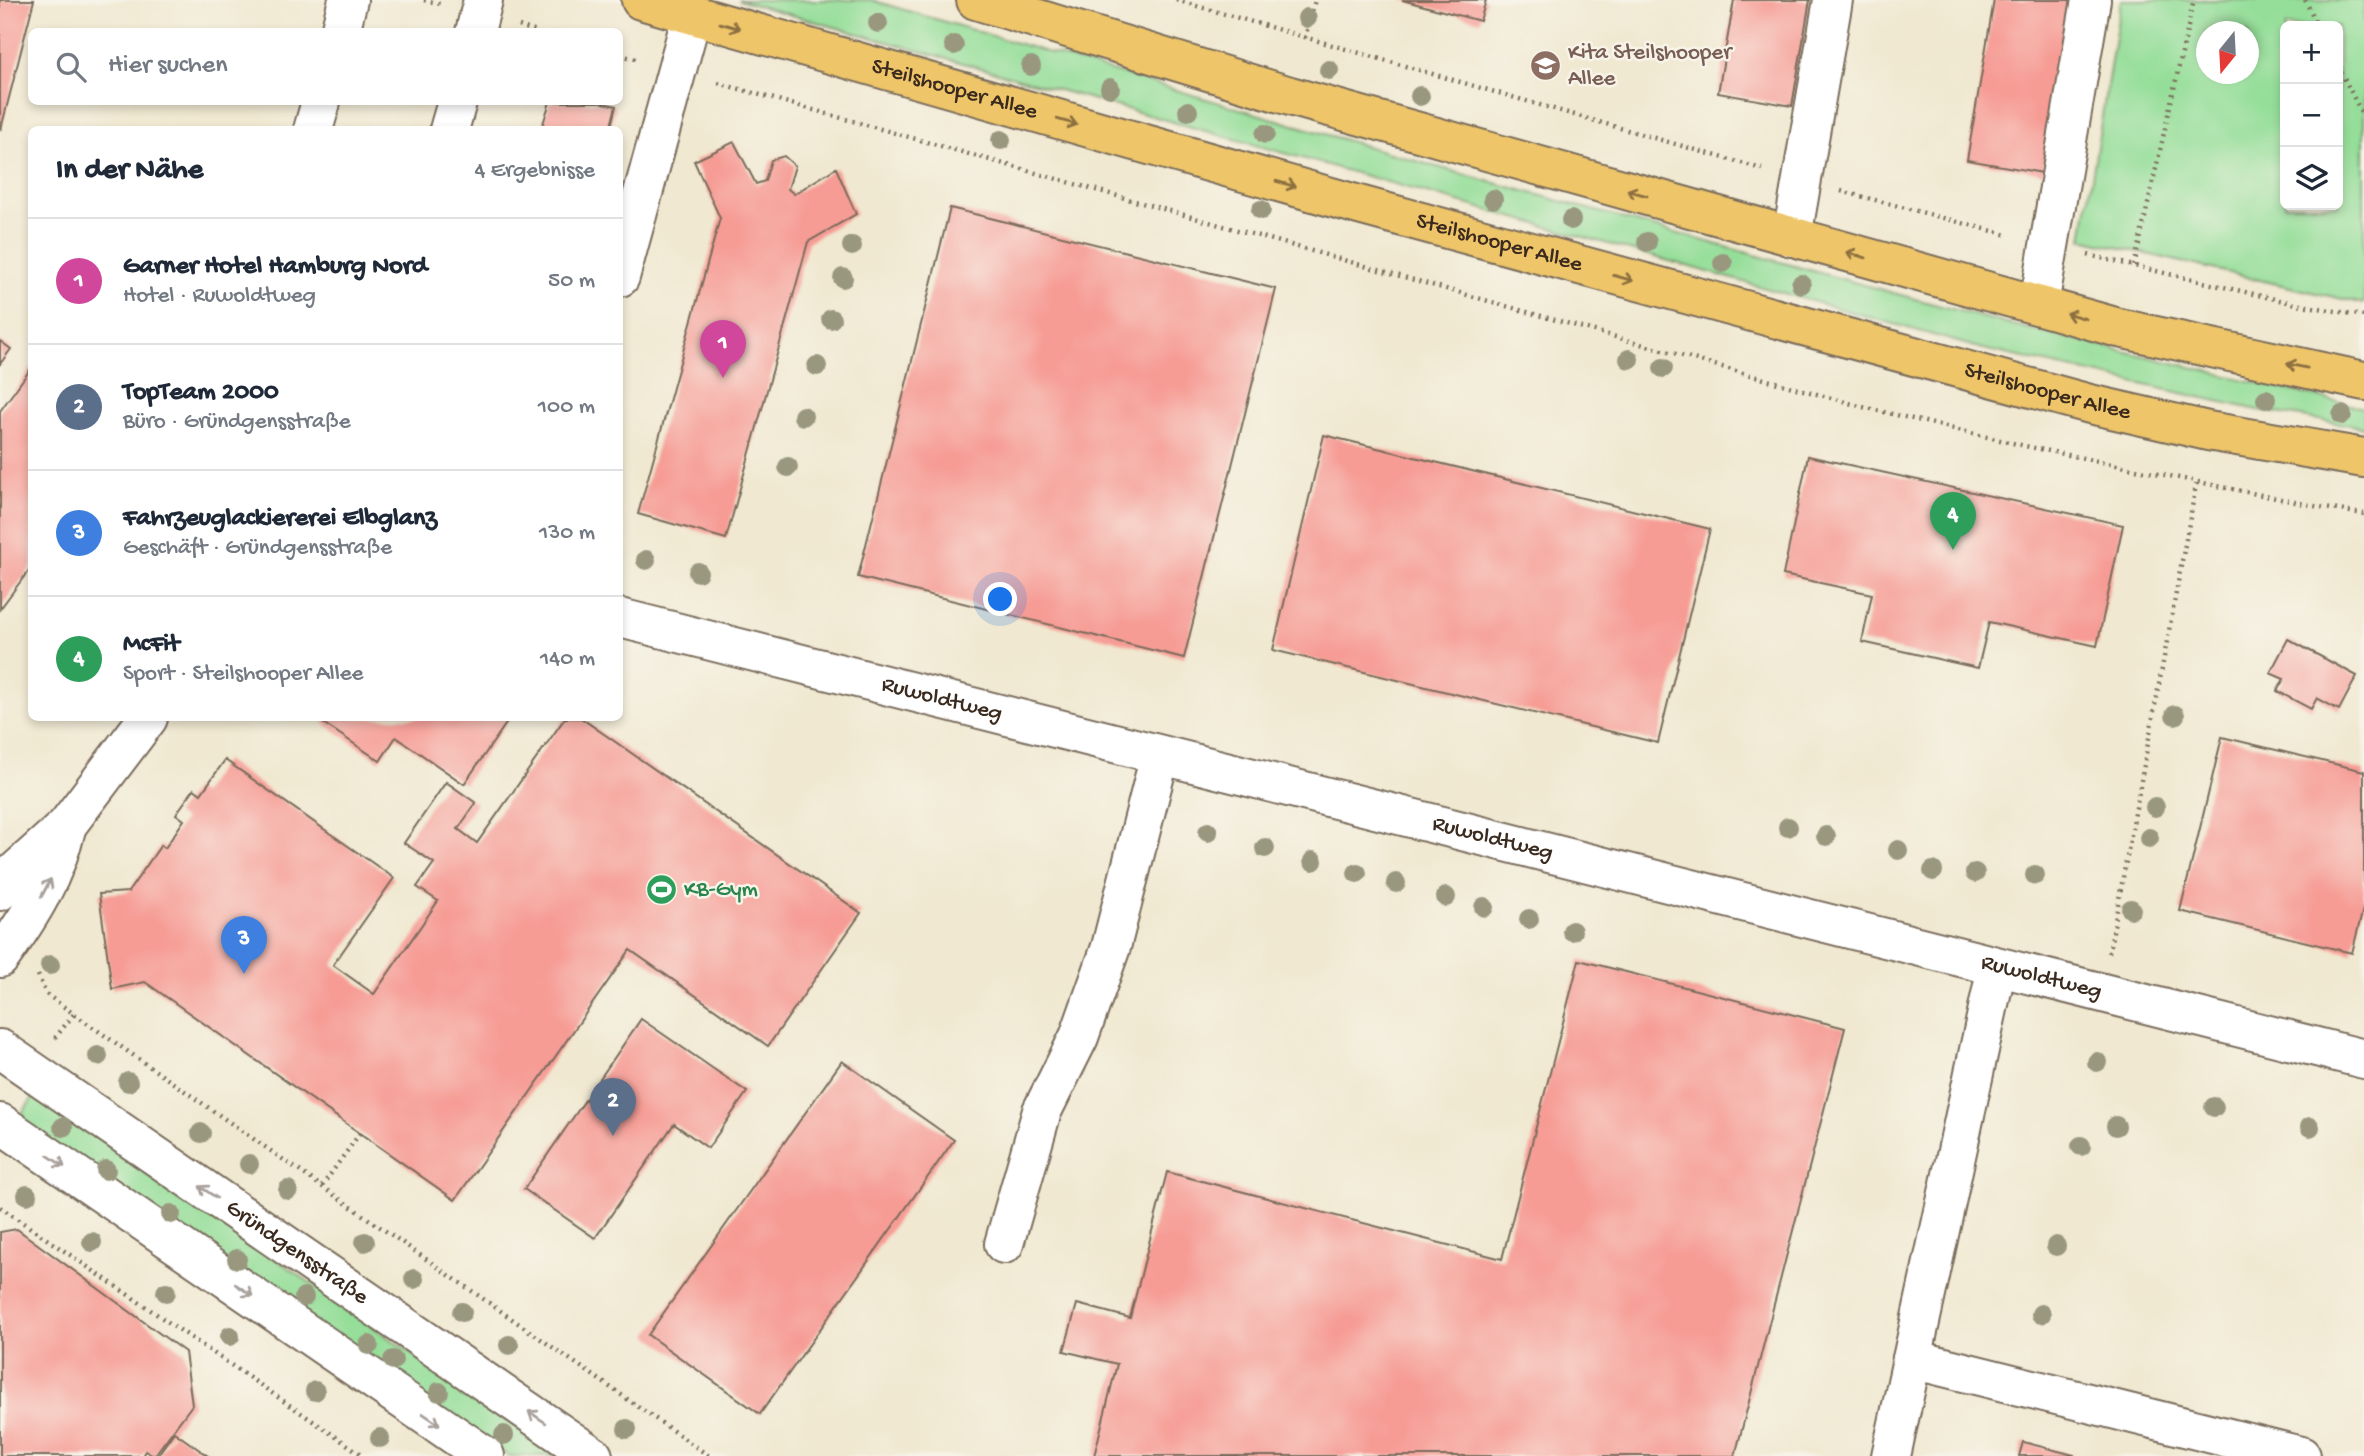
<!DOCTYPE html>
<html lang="de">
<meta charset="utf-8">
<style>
:root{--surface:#fff;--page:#f2f2f3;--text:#1f2937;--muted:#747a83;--line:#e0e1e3;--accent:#b45309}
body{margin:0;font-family:"Gochi Hand",sans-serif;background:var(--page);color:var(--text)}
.controls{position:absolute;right:21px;top:21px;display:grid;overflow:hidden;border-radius:10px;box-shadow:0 4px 10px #0003}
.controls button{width:63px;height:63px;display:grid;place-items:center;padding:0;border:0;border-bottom:2px solid var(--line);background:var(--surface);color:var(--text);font:35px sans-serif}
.compass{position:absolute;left:2196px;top:21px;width:63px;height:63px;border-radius:50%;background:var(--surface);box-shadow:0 4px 10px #0003;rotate:198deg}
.you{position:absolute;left:1001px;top:600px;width:24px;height:24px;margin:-18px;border:5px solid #fff;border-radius:50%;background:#1a73e8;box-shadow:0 0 0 10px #1a73e833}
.badge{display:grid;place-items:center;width:46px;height:46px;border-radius:50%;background:var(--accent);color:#fff;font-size:23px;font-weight:700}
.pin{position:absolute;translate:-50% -58px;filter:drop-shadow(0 2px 4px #0008)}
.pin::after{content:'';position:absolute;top:37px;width:24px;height:21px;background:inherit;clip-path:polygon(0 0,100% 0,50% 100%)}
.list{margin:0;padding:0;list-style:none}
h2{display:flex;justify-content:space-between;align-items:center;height:91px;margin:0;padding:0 28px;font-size:30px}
h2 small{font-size:23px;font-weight:400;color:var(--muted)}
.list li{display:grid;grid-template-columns:46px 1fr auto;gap:21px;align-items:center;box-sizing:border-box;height:126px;padding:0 28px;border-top:2px solid var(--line)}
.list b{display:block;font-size:26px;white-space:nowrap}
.list p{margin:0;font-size:23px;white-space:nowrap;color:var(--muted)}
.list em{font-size:23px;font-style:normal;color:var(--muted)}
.icon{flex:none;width:38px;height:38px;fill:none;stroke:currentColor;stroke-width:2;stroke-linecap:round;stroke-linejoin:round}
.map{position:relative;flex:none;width:2364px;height:1456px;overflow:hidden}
.search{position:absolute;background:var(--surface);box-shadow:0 4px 10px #0003;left:28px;top:28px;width:595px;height:77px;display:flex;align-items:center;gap:18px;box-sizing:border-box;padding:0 24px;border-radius:10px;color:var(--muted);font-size:26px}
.panel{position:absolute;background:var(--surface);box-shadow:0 4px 10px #0003;left:28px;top:126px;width:595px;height:595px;border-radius:10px}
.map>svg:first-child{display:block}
.green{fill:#94de99;stroke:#68845c;stroke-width:2;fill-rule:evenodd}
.building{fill:#f69c95}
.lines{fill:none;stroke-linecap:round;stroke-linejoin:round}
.minor-casing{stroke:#7a6c5c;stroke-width:42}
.major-casing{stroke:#7a6c5c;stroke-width:42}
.path{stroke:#7a6c5c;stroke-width:4.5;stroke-dasharray:2 5;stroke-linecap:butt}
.minor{stroke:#fff;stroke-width:38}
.major{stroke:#eec569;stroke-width:38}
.tree{fill:#99987f}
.oneway{stroke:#8c7040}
.oneway2{stroke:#a79f9a}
.labels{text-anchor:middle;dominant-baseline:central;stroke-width:5;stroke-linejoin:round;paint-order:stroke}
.education-label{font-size:23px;fill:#785e54;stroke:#f7f3e8;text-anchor:start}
.street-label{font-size:23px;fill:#3b2a1e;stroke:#f7f3e8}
.leisure-label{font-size:23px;fill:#27864d;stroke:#f7f3e8;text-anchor:start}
</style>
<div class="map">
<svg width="2364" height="1456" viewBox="0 0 2364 1456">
<rect width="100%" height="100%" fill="#f7f3e8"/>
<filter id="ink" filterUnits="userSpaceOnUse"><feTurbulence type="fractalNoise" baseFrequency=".0143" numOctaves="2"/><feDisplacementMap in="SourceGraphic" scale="14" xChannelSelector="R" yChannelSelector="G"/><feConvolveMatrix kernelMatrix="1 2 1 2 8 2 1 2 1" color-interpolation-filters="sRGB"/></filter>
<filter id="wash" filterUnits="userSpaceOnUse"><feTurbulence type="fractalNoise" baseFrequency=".00686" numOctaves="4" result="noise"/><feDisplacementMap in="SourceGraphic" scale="28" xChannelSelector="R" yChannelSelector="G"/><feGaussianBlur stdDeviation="1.57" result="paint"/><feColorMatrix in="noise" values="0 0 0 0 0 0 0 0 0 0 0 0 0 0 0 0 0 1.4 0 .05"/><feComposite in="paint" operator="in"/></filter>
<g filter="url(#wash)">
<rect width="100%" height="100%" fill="#f0e8d0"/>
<!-- green -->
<g class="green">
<path d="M738 0H871L1430 165 1809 270 1996 321 2364 408V427L2258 410 1983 349Z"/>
<path d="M2121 0H2364V304L2082 239ZM2285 26H2338V205H2285ZM2206 32H2248V74H2206Z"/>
<path d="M37 1092 558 1456H508L18 1119Z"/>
</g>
<g id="blocks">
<!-- building -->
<g class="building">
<path d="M0 0H34L1 129 0 128Z"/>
<path d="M1402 0H1486L1480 21Z"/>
<path d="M1734 0H1810L1792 106 1718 93Z"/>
<path d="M1994 0H2071L2043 173 1967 160Z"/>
<path d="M550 102H599L616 106 610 130H541Z"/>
<path d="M734 142 756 184 765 181 771 160 784 156 795 166 788 189 794 194 836 168 856 214 808 242 726 539 638 514 720 218 694 161Z"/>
<path d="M950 208 1276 289 1184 658 858 577Z"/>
<path d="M0 341 11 349 0 364Z"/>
<path d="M32 367V566L0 609V411Z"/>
<path d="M1324 435 1710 529 1658 743 1273 650Z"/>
<path d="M1808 456 2123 525 2097 646 1989 622 1978 668 1862 642 1872 594 1783 575Z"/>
<path d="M2288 639 2357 676 2339 710 2317 698 2311 709 2277 691 2284 679 2270 673Z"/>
<path d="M326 718H510L464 784 396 737 380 761 323 723Z"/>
<path d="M565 718H581L861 913 768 1046 630 950 455 1200 145 982 112 989 99 894 128 892 161 845 165 848 184 820 176 814 194 789 201 794 225 760 394 878 333 965 374 994 438 901 417 887 434 863 404 843 446 782 476 803 458 829 477 843Z"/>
<path d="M2222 737 2364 771V905L2352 953 2180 911Z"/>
<path d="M1579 960 1845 1028 1735 1456H1094L1117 1364 1064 1351 1077 1304 1130 1318 1167 1172 1502 1259Z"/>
<path d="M641 1019 747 1092 708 1148 674 1124 595 1238 524 1189Z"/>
<path d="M842 1061 954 1140 760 1414 648 1335Z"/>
<path d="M17 1229 185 1352 192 1405 154 1456 145 1451 142 1456H0V1232Z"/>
<path d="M174 1432 208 1456H157Z"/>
<path d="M2023 1442 2074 1455V1456H2019Z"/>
</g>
</g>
</g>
<g filter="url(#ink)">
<use href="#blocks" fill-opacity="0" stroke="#7a6c5c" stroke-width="2"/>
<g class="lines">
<defs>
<g id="minor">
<path d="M340 32 348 0"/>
<path d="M475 32 483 0"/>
<path d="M313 130 321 102"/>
<path d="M449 130 457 102"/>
<path d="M1792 237 1833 0"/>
<path d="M620 277 692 15"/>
<path d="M2039 305 2091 0"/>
<path id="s1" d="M620 618 2364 1059"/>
<path d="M0 891 16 871 67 825 148 718"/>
<path d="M0 958C31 915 55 877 67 825"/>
<path id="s2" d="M0 1049 593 1456"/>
<path d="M0 1123 485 1456"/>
<path d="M1004 1244 1042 1111 1079 1037 1111 947 1160 755"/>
<path d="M1912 1359 2301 1456"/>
<path d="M1891 1456 1997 967"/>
</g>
<g id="major">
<path id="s3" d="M641 0 1359 205 2090 404 2208 431 2364 458"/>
<path d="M976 0 1290 96 2119 328 2364 381"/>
</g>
</defs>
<!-- minor casing -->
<use href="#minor" class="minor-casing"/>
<!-- major casing -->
<use href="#major" class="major-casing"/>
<!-- path -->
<g class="path">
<path d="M424 0 440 4"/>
<path d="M1176 0 1762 169"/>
<path d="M2305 0 2318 26"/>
<path d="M519 26 537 32"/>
<path d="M1305 38 1315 0"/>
<path d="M620 55 636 59"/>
<path d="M2338 66 2364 118"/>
<path d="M718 83 1863 407 2025 446 2319 507 2364 514"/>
<path d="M1841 191 2008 235"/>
<path d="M2088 255 2296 304 2364 316"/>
<path d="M2134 266 2194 0"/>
<path d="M2109 953 2197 480"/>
<path d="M38 975 46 994 74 1014 709 1456"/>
<path d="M55 1038 74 1014"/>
<path d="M322 1186 360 1133"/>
<path d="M0 1207 364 1456"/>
</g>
<!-- minor -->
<use href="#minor" class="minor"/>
<!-- major -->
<use href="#major" class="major"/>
</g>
<!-- trees -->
<g class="tree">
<circle cx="1307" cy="18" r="10"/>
<circle cx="878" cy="23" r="10"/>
<circle cx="954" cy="45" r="10"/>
<circle cx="1031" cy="66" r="10"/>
<circle cx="1329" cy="70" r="10"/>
<circle cx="1110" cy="88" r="10"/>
<circle cx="1420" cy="96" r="10"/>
<circle cx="1188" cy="111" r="10"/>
<circle cx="1265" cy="134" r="10"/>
<circle cx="1001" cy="140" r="10"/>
<circle cx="1493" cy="199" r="10"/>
<circle cx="1261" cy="210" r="10"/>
<circle cx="1571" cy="220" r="10"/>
<circle cx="1647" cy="242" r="10"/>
<circle cx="852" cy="246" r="10"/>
<circle cx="1723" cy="263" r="10"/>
<circle cx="843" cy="278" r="10"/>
<circle cx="1801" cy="284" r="10"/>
<circle cx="831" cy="319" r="10"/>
<circle cx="1629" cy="359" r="10"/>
<circle cx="817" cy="366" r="10"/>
<circle cx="1663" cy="368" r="10"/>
<circle cx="2266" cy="399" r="10"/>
<circle cx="2342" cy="415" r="10"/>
<circle cx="803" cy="416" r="10"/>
<circle cx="788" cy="467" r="10"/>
<circle cx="646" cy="560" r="10"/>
<circle cx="698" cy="572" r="10"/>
<circle cx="2175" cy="715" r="10"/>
<circle cx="2155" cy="807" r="10"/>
<circle cx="1788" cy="827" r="10"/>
<circle cx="1208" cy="832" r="10"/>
<circle cx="1826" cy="836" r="10"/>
<circle cx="2149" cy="838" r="10"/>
<circle cx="1265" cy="848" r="10"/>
<circle cx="1898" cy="850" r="10"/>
<circle cx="1313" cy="861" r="10"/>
<circle cx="1933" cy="871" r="10"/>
<circle cx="1357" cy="873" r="10"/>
<circle cx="1975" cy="873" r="10"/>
<circle cx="2035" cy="875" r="10"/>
<circle cx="1396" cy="883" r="10"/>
<circle cx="1446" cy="897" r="10"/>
<circle cx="1484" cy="907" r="10"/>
<circle cx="2131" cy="909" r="10"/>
<circle cx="1529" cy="919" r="10"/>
<circle cx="1572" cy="931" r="10"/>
<circle cx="50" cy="965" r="10"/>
<circle cx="98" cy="1056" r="10"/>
<circle cx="2097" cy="1062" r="10"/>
<circle cx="128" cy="1082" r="10"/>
<circle cx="2214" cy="1107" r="10"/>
<circle cx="2116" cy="1126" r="10"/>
<circle cx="63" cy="1127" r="10"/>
<circle cx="2310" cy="1127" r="10"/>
<circle cx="201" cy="1133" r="10"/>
<circle cx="2081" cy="1146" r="10"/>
<circle cx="249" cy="1164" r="10"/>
<circle cx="106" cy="1170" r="10"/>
<circle cx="288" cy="1190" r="10"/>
<circle cx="27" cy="1195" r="10"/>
<circle cx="171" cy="1214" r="10"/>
<circle cx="92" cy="1242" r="10"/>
<circle cx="365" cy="1242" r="10"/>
<circle cx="2056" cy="1246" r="10"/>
<circle cx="237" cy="1259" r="10"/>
<circle cx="414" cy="1279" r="10"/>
<circle cx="166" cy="1292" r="10"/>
<circle cx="304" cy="1297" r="10"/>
<circle cx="462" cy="1312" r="10"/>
<circle cx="2041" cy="1314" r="10"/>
<circle cx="230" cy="1336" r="10"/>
<circle cx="369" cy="1345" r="10"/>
<circle cx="509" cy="1345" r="10"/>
<circle cx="393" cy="1360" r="10"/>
<circle cx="315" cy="1391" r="10"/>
<circle cx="439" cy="1392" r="10"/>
<circle cx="627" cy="1429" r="10"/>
<circle cx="504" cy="1435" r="10"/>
<circle cx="380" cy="1438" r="10"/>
</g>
<!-- one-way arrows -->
<defs><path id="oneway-shaft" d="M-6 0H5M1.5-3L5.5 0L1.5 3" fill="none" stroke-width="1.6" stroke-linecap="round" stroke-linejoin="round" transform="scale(1.75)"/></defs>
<g class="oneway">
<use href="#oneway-shaft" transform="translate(730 26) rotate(16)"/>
<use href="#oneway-shaft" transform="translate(1067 122) rotate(16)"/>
<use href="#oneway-shaft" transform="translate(1286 184) rotate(16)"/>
<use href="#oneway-shaft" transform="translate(1637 193) rotate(-164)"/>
<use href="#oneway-shaft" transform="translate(1856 255) rotate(-164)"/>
<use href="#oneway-shaft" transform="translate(1623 278) rotate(16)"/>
<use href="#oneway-shaft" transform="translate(2076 316) rotate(-164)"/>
<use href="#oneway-shaft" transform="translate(2297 366) rotate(-168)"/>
</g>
<g class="oneway2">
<use href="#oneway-shaft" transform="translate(46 888) rotate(-62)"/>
<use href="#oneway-shaft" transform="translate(56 1161) rotate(34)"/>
<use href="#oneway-shaft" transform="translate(208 1192) rotate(-146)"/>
<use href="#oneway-shaft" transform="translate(244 1290) rotate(34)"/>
<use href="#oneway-shaft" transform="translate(537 1417) rotate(-146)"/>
<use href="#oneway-shaft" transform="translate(431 1419) rotate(34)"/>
</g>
</g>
<!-- icons -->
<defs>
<symbol id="school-disc" viewBox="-11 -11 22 22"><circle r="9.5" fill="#8d6e63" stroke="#f7f3e8"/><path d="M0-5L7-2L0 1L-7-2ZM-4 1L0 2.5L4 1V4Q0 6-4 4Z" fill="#fff"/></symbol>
<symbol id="stadium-disc" viewBox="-11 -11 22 22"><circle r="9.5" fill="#2e9e5b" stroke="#f7f3e8"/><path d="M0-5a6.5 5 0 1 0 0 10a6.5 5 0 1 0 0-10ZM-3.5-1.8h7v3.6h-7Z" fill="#fff"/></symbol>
</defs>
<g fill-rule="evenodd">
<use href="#school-disc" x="1528" y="48" width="35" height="35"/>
<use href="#stadium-disc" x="644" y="872" width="35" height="35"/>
</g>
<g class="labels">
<!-- education labels -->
<g class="education-label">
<text x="1568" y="53">Kita Steilshooper<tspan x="1568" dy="26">Allee</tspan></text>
</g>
<!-- street labels -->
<g class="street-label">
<text stroke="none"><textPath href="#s3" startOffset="326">Steilshooper Allee</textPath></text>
<text stroke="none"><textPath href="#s3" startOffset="892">Steilshooper Allee</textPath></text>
<text stroke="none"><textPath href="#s3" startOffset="1460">Steilshooper Allee</textPath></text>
<text stroke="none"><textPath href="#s1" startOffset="332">Ruwoldtweg</textPath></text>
<text stroke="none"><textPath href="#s1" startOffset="900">Ruwoldtweg</textPath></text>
<text stroke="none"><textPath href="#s1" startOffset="1466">Ruwoldtweg</textPath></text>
<text stroke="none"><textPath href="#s2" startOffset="360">Gründgensstraße</textPath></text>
</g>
<!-- leisure labels -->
<g class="leisure-label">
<text x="684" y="890">KB-Gym</text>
</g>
</g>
</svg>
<div class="controls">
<button>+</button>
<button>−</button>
<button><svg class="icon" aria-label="layers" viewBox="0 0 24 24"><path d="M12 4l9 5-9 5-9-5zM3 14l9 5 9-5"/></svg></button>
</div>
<svg class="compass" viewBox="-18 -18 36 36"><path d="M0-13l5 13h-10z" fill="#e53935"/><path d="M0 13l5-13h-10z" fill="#747a83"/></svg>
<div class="you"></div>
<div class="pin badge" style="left:723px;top:378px;background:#d1479c">1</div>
<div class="pin badge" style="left:613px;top:1136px;background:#5c6f8a">2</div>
<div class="pin badge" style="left:244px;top:974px;background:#3f7fe0">3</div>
<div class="pin badge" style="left:1953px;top:550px;background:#2e9e5b">4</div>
<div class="search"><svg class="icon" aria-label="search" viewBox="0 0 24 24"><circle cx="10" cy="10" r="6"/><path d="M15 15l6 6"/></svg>Hier suchen</div>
<section class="panel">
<h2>In der Nähe<small>4 Ergebnisse</small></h2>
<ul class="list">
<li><span class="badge" style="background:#d1479c">1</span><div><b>Garner Hotel Hamburg Nord</b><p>Hotel · Ruwoldtweg</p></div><em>50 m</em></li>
<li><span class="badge" style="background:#5c6f8a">2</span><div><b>TopTeam 2000</b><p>Büro · Gründgensstraße</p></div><em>100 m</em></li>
<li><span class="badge" style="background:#3f7fe0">3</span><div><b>Fahrzeuglackiererei Elbglanz</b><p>Geschäft · Gründgensstraße</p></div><em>130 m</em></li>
<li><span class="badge" style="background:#2e9e5b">4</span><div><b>McFit</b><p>Sport · Steilshooper Allee</p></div><em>140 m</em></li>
</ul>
</section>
</div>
